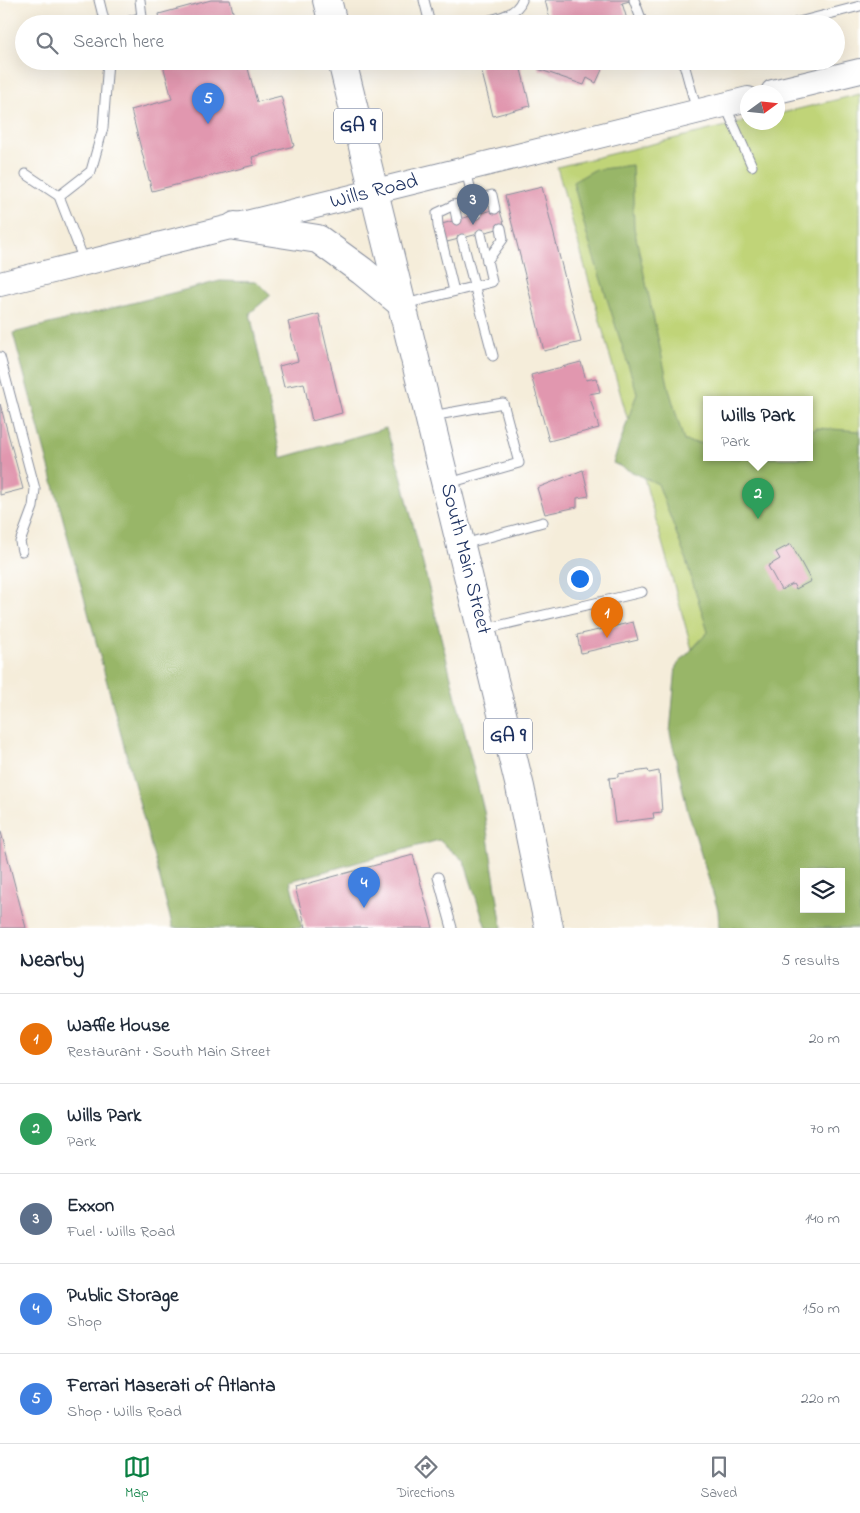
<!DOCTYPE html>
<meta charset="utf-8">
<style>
:root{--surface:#fff;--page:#f2f2f3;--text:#1f2937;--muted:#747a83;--line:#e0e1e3;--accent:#0b8043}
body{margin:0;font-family:"Indie Flower",sans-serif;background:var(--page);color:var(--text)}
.controls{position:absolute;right:15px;bottom:15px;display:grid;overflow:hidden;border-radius:0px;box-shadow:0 5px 20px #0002}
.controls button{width:45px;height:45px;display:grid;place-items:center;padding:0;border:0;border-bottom:1px solid var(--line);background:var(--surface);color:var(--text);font:25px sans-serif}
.compass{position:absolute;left:740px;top:85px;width:45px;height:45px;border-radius:50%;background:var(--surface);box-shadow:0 5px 20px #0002;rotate:75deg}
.you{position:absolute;left:579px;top:578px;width:18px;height:18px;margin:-12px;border:4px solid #fff;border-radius:50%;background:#1a73e8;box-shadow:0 0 0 8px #1a73e833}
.badge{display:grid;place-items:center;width:32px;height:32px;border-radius:50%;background:var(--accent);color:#fff;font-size:16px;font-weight:700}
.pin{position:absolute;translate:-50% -41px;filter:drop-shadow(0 1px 2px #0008)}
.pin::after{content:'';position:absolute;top:26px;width:18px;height:15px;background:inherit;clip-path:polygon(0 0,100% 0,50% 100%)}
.popup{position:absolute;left:703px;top:396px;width:110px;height:65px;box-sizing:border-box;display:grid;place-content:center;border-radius:0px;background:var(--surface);filter:drop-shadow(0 1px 4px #0005);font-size:16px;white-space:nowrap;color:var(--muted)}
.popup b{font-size:19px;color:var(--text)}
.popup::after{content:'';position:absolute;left:50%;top:100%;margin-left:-10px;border:10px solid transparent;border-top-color:var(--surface)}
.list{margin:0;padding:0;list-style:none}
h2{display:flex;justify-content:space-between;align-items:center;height:65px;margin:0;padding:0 20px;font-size:21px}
h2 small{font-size:16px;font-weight:400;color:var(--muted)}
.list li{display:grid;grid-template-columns:32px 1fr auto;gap:15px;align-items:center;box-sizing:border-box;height:90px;padding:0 20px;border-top:1px solid var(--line)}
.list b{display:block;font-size:19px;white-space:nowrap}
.list p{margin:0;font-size:16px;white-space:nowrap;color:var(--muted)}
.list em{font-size:16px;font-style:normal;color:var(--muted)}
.icon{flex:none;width:28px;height:28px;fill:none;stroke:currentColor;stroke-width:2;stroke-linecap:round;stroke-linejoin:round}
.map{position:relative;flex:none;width:860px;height:928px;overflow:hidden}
.search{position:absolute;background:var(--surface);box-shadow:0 5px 20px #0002;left:15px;right:15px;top:15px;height:55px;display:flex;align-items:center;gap:12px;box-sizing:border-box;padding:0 18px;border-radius:28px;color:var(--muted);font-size:19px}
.sheet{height:515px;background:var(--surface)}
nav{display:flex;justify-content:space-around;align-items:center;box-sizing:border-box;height:70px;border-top:1px solid var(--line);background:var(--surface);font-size:14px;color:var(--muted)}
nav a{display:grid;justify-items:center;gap:2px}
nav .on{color:var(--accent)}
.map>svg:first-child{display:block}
.green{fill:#c0d478;stroke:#6e826b;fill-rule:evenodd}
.forest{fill:#98b668;stroke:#5a7263;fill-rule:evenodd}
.building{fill:#e197af}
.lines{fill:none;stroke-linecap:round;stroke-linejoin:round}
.lane-casing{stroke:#888e9c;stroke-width:11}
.secondary-casing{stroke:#888e9c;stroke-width:26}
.highway-casing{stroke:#888e9c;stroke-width:30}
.lane{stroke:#fff;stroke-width:9}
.secondary{stroke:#fff;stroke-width:24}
.highway{stroke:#fff;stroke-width:28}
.labels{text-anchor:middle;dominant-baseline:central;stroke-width:4;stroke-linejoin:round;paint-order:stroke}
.shield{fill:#fff;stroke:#5f6d8e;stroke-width:1}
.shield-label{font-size:20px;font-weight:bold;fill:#1b2f5e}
.street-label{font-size:21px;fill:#1b2f5e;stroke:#fff}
</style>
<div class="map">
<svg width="860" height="928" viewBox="0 0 860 928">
<rect width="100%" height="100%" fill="#fff"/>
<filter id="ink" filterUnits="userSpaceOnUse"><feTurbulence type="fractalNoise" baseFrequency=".02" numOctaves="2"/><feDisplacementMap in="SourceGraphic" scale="10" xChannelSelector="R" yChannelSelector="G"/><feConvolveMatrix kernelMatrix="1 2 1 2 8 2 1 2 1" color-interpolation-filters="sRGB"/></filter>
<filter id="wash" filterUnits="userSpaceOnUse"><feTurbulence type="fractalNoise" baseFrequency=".0096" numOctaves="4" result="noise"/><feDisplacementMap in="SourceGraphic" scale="20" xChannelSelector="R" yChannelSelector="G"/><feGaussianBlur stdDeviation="1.12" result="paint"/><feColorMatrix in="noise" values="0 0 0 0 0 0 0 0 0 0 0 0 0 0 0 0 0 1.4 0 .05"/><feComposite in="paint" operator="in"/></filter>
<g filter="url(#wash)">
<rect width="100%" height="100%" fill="#f5edda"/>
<!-- green -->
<path class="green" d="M860 94V928H770L557 167 747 121 778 122V114ZM707 400H809V458H707ZM804 872H841V909H804Z"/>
<!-- forest -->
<g class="forest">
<path d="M632 165 634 228 669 389 684 441 707 444V458H809V432L817 428 860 431V928H719L718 910 687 808 670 733 676 666 708 632 684 554 658 484 613 463 637 393 588 239 573 182 594 170ZM804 872H841V909H804Z"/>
<path d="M220 281 257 282 271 295 250 313 281 458 386 428 400 471 484 811 502 928H486L464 861 439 840 290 881 302 928H173L13 333Z"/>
</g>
<g id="blocks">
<!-- building -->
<g class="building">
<path d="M211 0H230L236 24H161L159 14Z"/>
<path d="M545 0H630V1L622 3 626 16 623 24H551Z"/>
<path d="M162 61H246L257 102 281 96 294 146 252 157 254 165 152 191 131 110 172 99Z"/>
<path d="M479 61H519L530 106 493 116Z"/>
<path d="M541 61H606L596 83 587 78 584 85 538 69Z"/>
<path d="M542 187 581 342 544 351 505 196Z"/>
<path d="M499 208 505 227 447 242 442 224Z"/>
<path d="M319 314 342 413 312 421 304 383 284 387 279 366 298 361 288 322Z"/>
<path d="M581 362 586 380 596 378 600 392 589 394 599 428 549 441 531 375Z"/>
<path d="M0 404 23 489 0 495Z"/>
<path d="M583 470 589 496 577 498V507L545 514 537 488Z"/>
<path d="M791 544 811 581 796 589 793 584 781 590 768 566 780 559 776 552Z"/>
<path d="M633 622 638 640 581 653 577 635Z"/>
<path d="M648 770 649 773 659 771 662 812 653 813 654 818 615 823 609 778 618 777V774Z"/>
<path d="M0 832H1L26 928H0Z"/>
<path d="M413 855 433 928H306L295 887Z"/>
</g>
</g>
</g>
<g filter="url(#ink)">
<use href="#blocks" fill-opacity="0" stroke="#888e9c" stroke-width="1"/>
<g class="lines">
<defs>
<g id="lane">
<path d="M99 0 105 24"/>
<path d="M424 0 430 24"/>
<path d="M634 0 643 24"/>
<path d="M121 24 142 17 140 0"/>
<path d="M474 24C490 19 515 18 522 0"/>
<path d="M791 24 860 6"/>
<path d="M686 61 684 64 697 111"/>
<path d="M725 105 752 166"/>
<path d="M26 174 59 196 85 263"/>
<path d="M59 196 91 171 103 128 108 61"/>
<path d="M454 205 457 220"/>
<path d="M477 214 473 200 492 195 495 209"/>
<path d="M462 239 493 356"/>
<path d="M487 261 503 239 501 228"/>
<path d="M454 291 438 226 437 213 454 205 473 200 466 170"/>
<path d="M405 304 492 282 481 234"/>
<path d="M0 357 35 489 33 507 20 542 22 551"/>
<path d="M432 416 503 403 519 463 449 483"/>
<path d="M464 544 543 522"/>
<path d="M485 629 642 592"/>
<path d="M438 877 452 928"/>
</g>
<g id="secondary">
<path d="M773 92 860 71"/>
<path d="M0 284 748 99"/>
</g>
<g id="highway">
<path d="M327 0 333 24"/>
<path d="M342 61 520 787 549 928"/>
<path d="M235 226 318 239 362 271 402 304"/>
</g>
</defs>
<!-- lane casing -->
<use href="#lane" class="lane-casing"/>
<!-- secondary casing -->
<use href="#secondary" class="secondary-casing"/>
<!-- highway casing -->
<use href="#highway" class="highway-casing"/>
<!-- lane -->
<use href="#lane" class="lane"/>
<!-- secondary -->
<use href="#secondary" class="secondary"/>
<!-- highway -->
<use href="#highway" class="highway"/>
</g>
</g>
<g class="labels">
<!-- shield labels -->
<g class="shield">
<rect x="334" y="108.5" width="48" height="35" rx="4"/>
<rect x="484" y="718.5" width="48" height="35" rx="4"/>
</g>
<g class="shield-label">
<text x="358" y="126">GA 9</text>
<text x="508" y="736">GA 9</text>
</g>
<!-- street labels -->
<g class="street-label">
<text transform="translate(374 192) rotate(-14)">Wills Road</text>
<text transform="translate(465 559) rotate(76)">South Main Street</text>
</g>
</g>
</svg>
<div class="controls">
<button><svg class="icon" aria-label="layers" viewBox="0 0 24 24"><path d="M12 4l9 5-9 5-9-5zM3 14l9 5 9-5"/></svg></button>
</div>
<svg class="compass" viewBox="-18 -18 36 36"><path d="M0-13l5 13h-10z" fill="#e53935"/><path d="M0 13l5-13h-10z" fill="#747a83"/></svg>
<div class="you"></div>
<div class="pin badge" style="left:607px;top:638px;background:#e8710a">1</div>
<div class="pin badge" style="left:758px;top:519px;background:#2e9e5b">2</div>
<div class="popup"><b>Wills Park</b>Park</div>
<div class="pin badge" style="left:473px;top:225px;background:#5c6f8a">3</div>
<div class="pin badge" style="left:364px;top:908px;background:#3f7fe0">4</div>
<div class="pin badge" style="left:208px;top:124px;background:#3f7fe0">5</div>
<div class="search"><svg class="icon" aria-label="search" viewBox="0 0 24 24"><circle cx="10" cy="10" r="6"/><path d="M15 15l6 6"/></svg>Search here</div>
</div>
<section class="sheet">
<h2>Nearby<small>5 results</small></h2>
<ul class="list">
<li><span class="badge" style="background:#e8710a">1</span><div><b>Waffle House</b><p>Restaurant · South Main Street</p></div><em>20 m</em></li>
<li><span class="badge" style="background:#2e9e5b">2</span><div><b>Wills Park</b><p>Park</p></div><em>70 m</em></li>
<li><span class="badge" style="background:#5c6f8a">3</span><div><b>Exxon</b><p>Fuel · Wills Road</p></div><em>140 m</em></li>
<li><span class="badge" style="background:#3f7fe0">4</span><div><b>Public Storage</b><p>Shop</p></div><em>150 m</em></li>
<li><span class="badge" style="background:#3f7fe0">5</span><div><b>Ferrari Maserati of Atlanta</b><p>Shop · Wills Road</p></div><em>220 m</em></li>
</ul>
</section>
<nav>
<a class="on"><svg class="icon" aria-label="map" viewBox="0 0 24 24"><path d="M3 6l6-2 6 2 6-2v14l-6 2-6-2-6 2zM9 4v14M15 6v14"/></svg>Map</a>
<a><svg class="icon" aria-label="directions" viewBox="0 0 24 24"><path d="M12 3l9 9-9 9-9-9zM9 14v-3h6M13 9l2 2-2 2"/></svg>Directions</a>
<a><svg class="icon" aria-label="saved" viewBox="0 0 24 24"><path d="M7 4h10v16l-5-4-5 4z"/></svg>Saved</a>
</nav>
